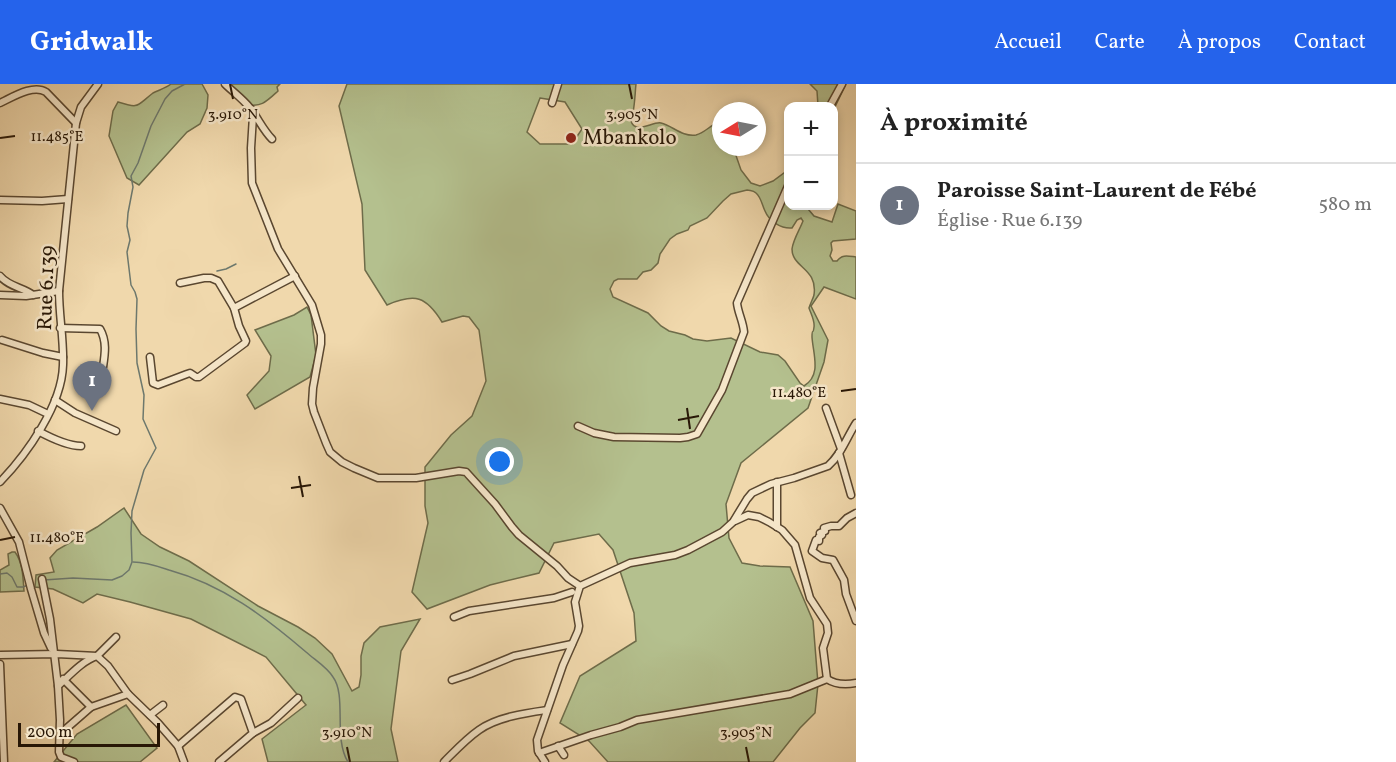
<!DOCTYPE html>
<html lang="fr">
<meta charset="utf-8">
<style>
:root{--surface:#fff;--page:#f2f2f2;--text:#222;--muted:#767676;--line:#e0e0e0;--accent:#2563eb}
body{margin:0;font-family:Vollkorn,serif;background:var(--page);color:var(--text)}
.controls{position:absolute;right:18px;top:18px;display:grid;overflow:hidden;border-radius:12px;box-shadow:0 3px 9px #0003}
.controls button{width:54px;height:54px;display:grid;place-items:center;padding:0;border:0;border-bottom:2px solid var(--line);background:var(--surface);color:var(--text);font:30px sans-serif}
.compass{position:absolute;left:712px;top:18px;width:54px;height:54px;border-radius:50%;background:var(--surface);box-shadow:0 3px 9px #0003;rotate:260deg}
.scale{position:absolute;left:18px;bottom:15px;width:142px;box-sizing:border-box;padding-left:6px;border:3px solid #281706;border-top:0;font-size:16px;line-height:21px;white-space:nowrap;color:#281706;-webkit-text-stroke:4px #f5e6c9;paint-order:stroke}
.you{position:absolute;left:500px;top:378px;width:21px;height:21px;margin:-15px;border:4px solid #fff;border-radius:50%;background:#1a73e8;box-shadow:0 0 0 9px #1a73e833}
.badge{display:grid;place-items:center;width:39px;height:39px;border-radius:50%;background:var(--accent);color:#fff;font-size:20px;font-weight:700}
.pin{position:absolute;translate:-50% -50px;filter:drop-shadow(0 2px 3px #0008)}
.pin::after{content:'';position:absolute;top:32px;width:21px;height:18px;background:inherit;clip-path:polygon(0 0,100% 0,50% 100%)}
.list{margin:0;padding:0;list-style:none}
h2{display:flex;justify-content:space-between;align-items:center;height:78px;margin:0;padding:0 24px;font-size:26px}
h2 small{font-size:20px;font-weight:400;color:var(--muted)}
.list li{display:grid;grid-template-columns:39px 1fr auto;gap:18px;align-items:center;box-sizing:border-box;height:84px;padding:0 24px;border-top:2px solid var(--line)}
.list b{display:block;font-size:22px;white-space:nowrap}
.list p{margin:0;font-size:20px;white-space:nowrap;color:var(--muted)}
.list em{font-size:20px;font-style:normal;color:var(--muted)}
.map{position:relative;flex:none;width:856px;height:678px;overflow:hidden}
header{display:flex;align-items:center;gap:36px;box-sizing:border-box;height:84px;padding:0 30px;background:var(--accent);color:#fff}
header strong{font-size:28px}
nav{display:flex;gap:33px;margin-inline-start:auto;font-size:21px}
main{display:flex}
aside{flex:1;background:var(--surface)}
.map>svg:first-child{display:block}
.green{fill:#b4c08e;stroke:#6e6c4a;stroke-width:1.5;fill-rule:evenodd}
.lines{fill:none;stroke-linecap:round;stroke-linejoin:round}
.stream{stroke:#6d786d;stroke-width:1.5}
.minor-casing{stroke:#5a4730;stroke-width:9}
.minor{stroke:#f5e6c9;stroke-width:6}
.ticks{fill:none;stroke:#281706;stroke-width:2}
.poi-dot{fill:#8f2418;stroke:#f5e6c9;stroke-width:2}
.labels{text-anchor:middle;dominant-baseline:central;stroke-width:5;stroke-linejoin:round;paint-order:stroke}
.poi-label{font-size:21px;fill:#281706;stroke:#f5e6c9;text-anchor:start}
.street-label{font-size:21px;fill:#281706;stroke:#f5e6c9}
.ticks-label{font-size:15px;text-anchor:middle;fill:#281706;stroke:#f5e6c9;stroke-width:5;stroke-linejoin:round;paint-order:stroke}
</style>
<header>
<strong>Gridwalk</strong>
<nav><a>Accueil</a><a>Carte</a><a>À propos</a><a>Contact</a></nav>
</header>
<main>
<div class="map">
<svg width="856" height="678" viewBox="0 0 856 678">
<rect width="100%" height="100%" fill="#f0d8ac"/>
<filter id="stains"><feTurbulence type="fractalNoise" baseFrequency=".00333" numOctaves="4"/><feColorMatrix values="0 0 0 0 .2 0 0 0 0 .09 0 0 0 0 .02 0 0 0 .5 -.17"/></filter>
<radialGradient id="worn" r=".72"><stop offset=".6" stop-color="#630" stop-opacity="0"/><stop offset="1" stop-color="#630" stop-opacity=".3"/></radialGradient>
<!-- green -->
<g class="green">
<path d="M171 0H202L208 11 207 24 200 40 187 48 139 101 127 94 109 52 113 27 118 18C140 25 136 22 153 9 159 6 166 4 171 0Z"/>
<path d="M227 0H280L277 3 278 7C266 18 262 23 245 21Z"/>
<path d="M347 0H636C635 9 635 19 633 28 632 31 631 35 631 37 635 51 653 37 661 39 673 42 682 53 696 51 705 49 711 40 720 38L721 63H733L741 86 751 99 760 102 773 97 788 86V122H803L802 123 808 125 814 132 832 138 838 120 856 127V155L833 157 831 159 832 166 830 172 833 177H837C842 170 848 172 856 173V215L824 203 811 222 828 256 824 278 808 324 741 379 726 420 729 454 742 479 760 482 790 483 813 537 818 600 815 629 800 644 773 678H608L589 657 560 639 580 592 636 557 634 529 613 466 599 450 554 459 539 489 490 501 427 525 412 508 428 439 425 422V383L451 351 472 332 486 297 479 246 469 233 463 232 442 238C426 212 415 209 387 221L365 186 362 120 339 22ZM540 14 565 18 582 45 572 60H540L527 48ZM747 106C751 107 753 106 756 109 761 113 762 121 765 127 769 137 781 145 792 144L797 136 801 134 803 137C800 145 793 156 792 165 792 184 818 184 814 211 813 215 810 220 809 224 811 230 815 237 814 243 813 252 812 243 812 253 813 270 822 291 804 302L800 299 785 277 778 271 760 268 731 254 707 257 693 255 685 251 669 247 661 242 648 229 613 213 610 205 614 197 618 195H637L643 188 651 186 658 179 660 170 670 155 677 150 688 146 690 142 707 134 723 117 731 110Z"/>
<path d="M810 0H846L834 25V22H818L817 7Z"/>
<path d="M307 223 311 231 316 271 310 293 255 325 247 311 269 287 271 272 255 246 294 231Z"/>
<path d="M124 424 141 450 160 463 189 477 258 522 298 543 315 554 332 570 352 607 359 603 361 591V572L364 559 380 543 420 535 401 567 391 645 398 678H268L262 655 306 621 266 573 191 535 130 518 97 510 83 519 53 505 35 503 36 491 54 488 50 474 57 466 97 443Z"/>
<path d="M12 468H15C23 479 23 494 24 507L0 508V486L9 481 8 470Z"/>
<path d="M126 621 157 664 140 678H54L77 650Z"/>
</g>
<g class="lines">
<!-- stream -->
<g class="stream">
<path d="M217 187 226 185 236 180"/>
<path d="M133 478C146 478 157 482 169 486 223 501 264 532 306 568 315 576 327 583 333 593 347 612 333 654 348 678"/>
<path d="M0 490 7 489 12 493 17 503H23L28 501"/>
<path d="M44 496 73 494 112 496 122 492 129 486 132 478 131 449 132 427 144 386 156 364 143 335 144 311 137 279 136 245 137 215 135 208 131 201 127 168 130 156 127 142 128 129 133 103 131 92 138 79 151 42 165 15 172 7 185 0"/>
</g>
<defs>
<g id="minor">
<path d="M225 0C233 8 243 15 250 24 258 34 263 46 272 55"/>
<path d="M0 19C13 13 33 0 46 8L76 39"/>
<path d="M552 19 558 0"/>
<path d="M830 22 842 0"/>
<path d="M251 25 253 32 251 64 252 99 278 165 312 221 321 251V260L313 304 312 320 314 328 326 359 330 368 342 378 354 384 378 394H416L459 387 466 388 495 420 512 443 519 451 557 482 568 494 580 502"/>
<path d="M0 116 42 117 68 115"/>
<path d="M0 192C9 203 23 203 33 211"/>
<path d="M0 211 26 212 59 207"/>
<path d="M234 224 295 192"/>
<path d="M60 244 100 245C107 257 105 270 103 283"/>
<path d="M2 256 43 269 63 273"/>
<path d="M150 273 153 299 158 301 187 290 190 289 196 293H199L245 259 246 257 239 242 234 224 218 197 211 194H204L180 199"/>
<path d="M0 315 29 321 48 330"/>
<path d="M55 316 75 329 116 347"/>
<path d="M826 324 841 365"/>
<path d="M578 342 594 349 614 353 680 354 688 353 697 350 722 306 744 248C743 237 738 229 737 219L788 102"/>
<path d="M38 347C51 354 67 362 81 362"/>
<path d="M839 369 851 411"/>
<path d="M0 398C27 370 62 321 63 281 64 256 59 232 59 207L76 39 81 23 98 0"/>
<path d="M777 398V443"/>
<path d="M0 424 19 458 31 505 44 549 51 564"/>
<path d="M856 429 847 434 839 442H831L824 444 825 447 820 449 822 451 819 453V457L816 456 812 467 822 474 833 476 844 496 846 510 856 537"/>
<path d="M735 437 748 431 759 433 769 438 782 446 795 461 810 514 827 540 828 549 823 564 827 595C836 601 845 601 856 599"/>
<path d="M42 495 50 535 58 602 60 636 59 668 61 673 74 678"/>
<path d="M454 533 469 527 554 514 572 508"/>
<path d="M0 571 57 570 97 572 116 553"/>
<path d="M0 580 4 678"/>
<path d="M63 595 91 623 128 610"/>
<path d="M452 596 470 590 514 572 572 560"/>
<path d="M58 602C70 591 82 577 97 572L108 582 128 610 158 639 178 662 184 678"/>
<path d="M150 631 163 621"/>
<path d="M253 649 271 639 298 614"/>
<path d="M60 650 91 623"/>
<path d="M178 662 235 613 241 615 253 649 219 678"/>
<path d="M558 662 564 671"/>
<path d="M539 669 591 651 620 643 637 636 790 610 827 595"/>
<path d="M444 678C455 667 466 655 479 646 497 633 526 629 547 626"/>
<path d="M545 678 538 667 537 656 563 581 578 547 579 542 575 518 580 502 630 479 675 471 688 466 722 448 733 438 747 415 752 409 771 400 794 394 828 382C841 371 847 353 856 339"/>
</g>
</defs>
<!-- minor casing -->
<use href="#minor" class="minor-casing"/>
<!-- minor -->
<use href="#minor" class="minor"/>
</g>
<!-- ticks -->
<path class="ticks" d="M230 0 233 15M629 0 632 15M0 54 15 52M841 307 856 305M687 324 690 345M678 336 699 332M299 392 303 413M291 404 311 401M0 456 15 453M347 663 350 678M746 663 749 678"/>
<!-- markers -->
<circle class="poi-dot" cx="571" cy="54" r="6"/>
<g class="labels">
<!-- poi labels -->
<g class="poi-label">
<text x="583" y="54">Mbankolo</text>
</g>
<!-- street labels -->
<g class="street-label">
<text transform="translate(47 204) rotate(-88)">Rue 6.139</text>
</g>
</g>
<g class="ticks-label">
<text x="233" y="35">3.910°N</text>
<text x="632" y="35">3.905°N</text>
<text x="57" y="57">11.485°E</text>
<text x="799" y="313">11.480°E</text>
<text x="57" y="458">11.480°E</text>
<text x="347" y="653">3.910°N</text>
<text x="746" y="653">3.905°N</text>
</g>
<rect width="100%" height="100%" filter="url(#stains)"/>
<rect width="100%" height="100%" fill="url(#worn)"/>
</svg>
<div class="controls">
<button>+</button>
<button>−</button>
</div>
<svg class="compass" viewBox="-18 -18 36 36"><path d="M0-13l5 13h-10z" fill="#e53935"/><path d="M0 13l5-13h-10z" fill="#767676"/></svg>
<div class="scale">200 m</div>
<div class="you"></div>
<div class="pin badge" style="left:92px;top:327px;background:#6b7280">1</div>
</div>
<aside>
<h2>À proximité<small></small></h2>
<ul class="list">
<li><span class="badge" style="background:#6b7280">1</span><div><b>Paroisse Saint-Laurent de Fébé</b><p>Église · Rue 6.139</p></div><em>580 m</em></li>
</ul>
</aside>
</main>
